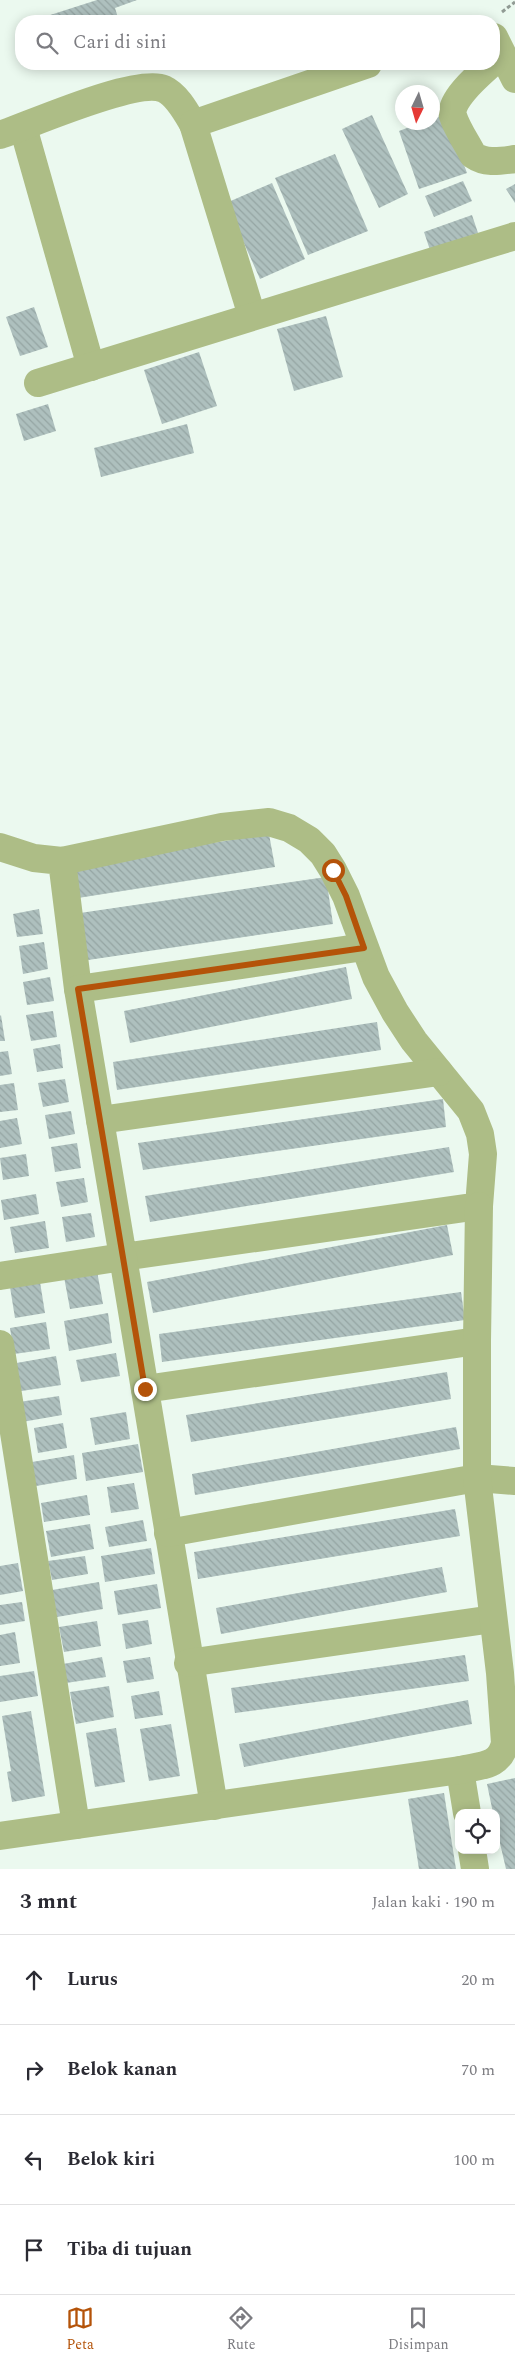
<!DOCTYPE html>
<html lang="id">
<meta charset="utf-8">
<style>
:root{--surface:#fff;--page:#f7f7f7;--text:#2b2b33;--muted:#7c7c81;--line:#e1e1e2;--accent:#b45309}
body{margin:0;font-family:Spectral,serif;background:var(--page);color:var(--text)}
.controls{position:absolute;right:15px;bottom:15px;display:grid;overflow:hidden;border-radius:10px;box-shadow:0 2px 12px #0003}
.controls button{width:45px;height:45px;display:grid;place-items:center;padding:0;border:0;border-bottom:1px solid var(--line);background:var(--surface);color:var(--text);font:25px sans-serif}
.compass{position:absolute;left:395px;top:85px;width:45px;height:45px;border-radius:50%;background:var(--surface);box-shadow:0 2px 12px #0003;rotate:185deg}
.stop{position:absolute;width:15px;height:15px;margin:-11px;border:4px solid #b45309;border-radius:50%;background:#fff}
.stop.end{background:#b45309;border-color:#fff;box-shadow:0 1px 5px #0008}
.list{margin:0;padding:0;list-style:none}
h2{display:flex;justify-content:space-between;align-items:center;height:65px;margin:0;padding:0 20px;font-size:21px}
h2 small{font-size:16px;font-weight:400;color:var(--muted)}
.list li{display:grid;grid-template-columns:32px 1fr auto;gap:15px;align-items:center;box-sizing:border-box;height:90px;padding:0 20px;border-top:1px solid var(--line)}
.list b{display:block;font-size:19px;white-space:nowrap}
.list em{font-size:16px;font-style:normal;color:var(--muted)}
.icon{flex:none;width:28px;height:28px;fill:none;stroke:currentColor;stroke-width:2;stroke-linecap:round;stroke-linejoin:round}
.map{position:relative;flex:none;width:515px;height:1869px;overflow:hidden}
.search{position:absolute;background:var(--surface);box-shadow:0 2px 12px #0003;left:15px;right:15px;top:15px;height:55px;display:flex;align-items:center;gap:12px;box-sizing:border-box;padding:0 18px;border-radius:20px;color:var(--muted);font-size:19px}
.sheet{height:425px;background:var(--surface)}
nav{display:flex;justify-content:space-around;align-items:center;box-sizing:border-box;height:70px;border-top:1px solid var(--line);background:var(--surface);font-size:14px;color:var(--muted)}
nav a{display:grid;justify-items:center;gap:2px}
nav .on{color:var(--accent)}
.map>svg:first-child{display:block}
.building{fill:url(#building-back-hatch)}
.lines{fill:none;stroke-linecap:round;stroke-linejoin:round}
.path{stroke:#919b94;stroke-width:3;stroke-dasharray:4 2.5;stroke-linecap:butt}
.minor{stroke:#adbd86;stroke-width:28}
.route{stroke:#b45309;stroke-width:6}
</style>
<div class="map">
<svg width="515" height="1869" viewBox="0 0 515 1869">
<defs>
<pattern id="building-back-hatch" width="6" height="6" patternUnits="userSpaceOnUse" patternTransform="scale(1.25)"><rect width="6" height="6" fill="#aec0be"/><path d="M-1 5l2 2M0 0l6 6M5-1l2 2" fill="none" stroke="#95a5a3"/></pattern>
</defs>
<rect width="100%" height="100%" fill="#ebf9ef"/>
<!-- building -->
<g class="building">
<path d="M97 0H137L115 8 119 21H46L44 17Z"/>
<path d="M372 115 408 194 379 208 342 129Z"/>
<path d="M446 115 467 173 419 189 399 131 423 122H432V119Z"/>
<path d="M335 154 368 231 308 255 275 178Z"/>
<path d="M463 181 472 201 434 217 425 196Z"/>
<path d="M272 183 305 259 260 279 226 203Z"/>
<path d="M515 184V203L506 189Z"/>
<path d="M472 215 478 233 430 250 424 232Z"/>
<path d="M34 307 48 347 20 356 6 317Z"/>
<path d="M326 316 343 377 294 391 277 329Z"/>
<path d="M199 352 217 406 162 424 144 370Z"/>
<path d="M48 404 56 431 24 441 16 414Z"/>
<path d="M187 424 194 453 101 477 94 448Z"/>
<path d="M269 834 275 867 78 898 73 865Z"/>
<path d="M326 877 333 924 88 960 80 913Z"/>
<path d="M39 909 43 934 17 937 13 914Z"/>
<path d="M44 942 48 969 23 974 19 946Z"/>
<path d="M346 967 352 999 130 1043 124 1011Z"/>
<path d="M50 977 54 1001 27 1005 23 982Z"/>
<path d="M53 1011 57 1037 31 1041 26 1015Z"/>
<path d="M1 1015 5 1041H0V1016Z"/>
<path d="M377 1022 381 1050 117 1090 113 1062Z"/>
<path d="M60 1044 63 1068 37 1072 33 1049Z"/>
<path d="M8 1051 12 1074 0 1076V1052Z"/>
<path d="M65 1079 69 1102 43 1107 38 1083Z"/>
<path d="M14 1083 18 1110 0 1112V1085Z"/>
<path d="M443 1099 446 1127 143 1170 138 1143Z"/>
<path d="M71 1111 75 1134 49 1139 45 1115Z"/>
<path d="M17 1118 22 1144 0 1148V1121Z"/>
<path d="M77 1143 81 1168 55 1172 51 1147Z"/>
<path d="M449 1147 454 1172 150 1222 145 1196Z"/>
<path d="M26 1154 29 1176 3 1180 0 1158Z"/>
<path d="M84 1178 88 1202 61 1207 56 1182Z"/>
<path d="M36 1194 39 1214 4 1220 1 1200Z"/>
<path d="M91 1213 95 1237 66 1242 62 1217Z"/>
<path d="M45 1221 49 1248 15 1253 10 1227Z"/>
<path d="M447 1225 453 1255 153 1313 147 1282Z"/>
<path d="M97 1271 103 1304 70 1309 64 1277Z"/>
<path d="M40 1282 45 1313 15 1318 10 1287Z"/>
<path d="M461 1292 465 1320 162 1362 159 1334Z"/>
<path d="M108 1313 112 1343 69 1351 64 1321Z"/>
<path d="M46 1322 50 1349 14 1354 10 1328Z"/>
<path d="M116 1353 120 1376 81 1382 76 1360Z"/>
<path d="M56 1356 61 1385 15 1392 11 1364Z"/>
<path d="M447 1372 451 1399 191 1442 186 1415Z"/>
<path d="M59 1396 62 1415 22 1422 19 1402Z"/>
<path d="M126 1412 130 1439 95 1445 90 1418Z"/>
<path d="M63 1423 67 1448 38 1453 34 1428Z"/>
<path d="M456 1427 460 1449 195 1495 192 1474Z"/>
<path d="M138 1444 143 1472 86 1481 82 1453Z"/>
<path d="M74 1455 77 1479 36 1486 32 1462Z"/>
<path d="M134 1483 139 1509 111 1513 107 1487Z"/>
<path d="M87 1495 90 1515 44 1522 41 1503Z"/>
<path d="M455 1509 460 1536 198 1579 194 1552Z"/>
<path d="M143 1520 147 1541 109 1547 105 1527Z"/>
<path d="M90 1524 94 1549 51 1557 46 1531Z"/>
<path d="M151 1548 155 1574 105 1582 101 1556Z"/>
<path d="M85 1556 88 1574 52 1580 48 1561Z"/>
<path d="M18 1563 23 1591 0 1595V1566Z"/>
<path d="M442 1567 447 1592 221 1634 216 1608Z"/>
<path d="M99 1582 103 1609 57 1617 52 1590Z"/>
<path d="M157 1584 161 1608 118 1615 114 1591Z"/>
<path d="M22 1602 25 1621 0 1625V1605Z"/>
<path d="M148 1620 152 1644 126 1649 122 1624Z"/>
<path d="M97 1621 101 1646 64 1652 59 1627Z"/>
<path d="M15 1632 20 1663 0 1666V1635Z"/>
<path d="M465 1655 469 1681 235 1713 231 1688Z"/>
<path d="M102 1657 106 1677 66 1683 63 1664Z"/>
<path d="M150 1657 154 1679 127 1683 123 1661Z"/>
<path d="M34 1671 38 1696 0 1702V1676Z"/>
<path d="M109 1686 114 1717 76 1724 70 1692Z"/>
<path d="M159 1691 163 1715 135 1719 131 1696Z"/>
<path d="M468 1700 472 1724 244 1767 239 1744Z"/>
<path d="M31 1711 45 1796 12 1802 7 1772 11 1771 2 1716Z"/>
<path d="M171 1724 180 1776 149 1781 140 1729Z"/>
<path d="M116 1728 125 1782 95 1787 86 1733Z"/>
<path d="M515 1778V1869H506L496 1826V1813H493L487 1784Z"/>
<path d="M444 1793 456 1869H419L408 1799Z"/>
</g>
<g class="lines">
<!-- path -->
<path class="path" d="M502 12 515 2"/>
<!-- minor -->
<g class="minor">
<path d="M494 37 515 79"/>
<path d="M491 64C480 74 448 101 453 116 457 129 467 143 473 155 486 164 500 161 515 159"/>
<path d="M23 127 91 367"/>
<path d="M0 135C32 124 137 77 164 89 177 95 186 112 193 124"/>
<path d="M252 316 193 124 368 64"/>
<path d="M38 383 515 236"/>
<path d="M0 847 34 858 62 861 222 827 269 822 289 828 309 840 323 854 333 870 346 896 376 977 395 1012 414 1041 471 1111 480 1134 483 1154 479 1206 123 1257 78 989 62 861"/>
<path d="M78 989 364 947"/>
<path d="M100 1120 439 1072"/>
<path d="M0 1276 123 1257 214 1806"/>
<path d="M0 1344 76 1825"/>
<path d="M145 1389 477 1341"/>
<path d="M168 1533 477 1478 515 1481"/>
<path d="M188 1663 493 1619"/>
<path d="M460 1770 467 1813"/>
<path d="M0 1836 460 1770C481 1765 500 1767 505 1743L500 1673 477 1478V1341L479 1206"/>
<path d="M472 1850 475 1869"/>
</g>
</g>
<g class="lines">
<!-- route -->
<path class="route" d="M145 1389 78 989 364 948 346 896 333 870"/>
</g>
</svg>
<div class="controls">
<button><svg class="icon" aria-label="locate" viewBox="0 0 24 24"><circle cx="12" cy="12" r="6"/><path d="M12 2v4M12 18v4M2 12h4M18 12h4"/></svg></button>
</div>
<svg class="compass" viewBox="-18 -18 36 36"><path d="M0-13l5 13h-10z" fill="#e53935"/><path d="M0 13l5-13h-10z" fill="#7c7c81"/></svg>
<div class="stop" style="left:333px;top:870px"></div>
<div class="stop end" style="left:145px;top:1389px"></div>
<div class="search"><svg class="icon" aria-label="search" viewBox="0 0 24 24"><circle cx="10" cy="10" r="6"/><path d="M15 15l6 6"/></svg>Cari di sini</div>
</div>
<section class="sheet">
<h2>3 mnt<small>Jalan kaki · 190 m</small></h2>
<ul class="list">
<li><svg class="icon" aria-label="ahead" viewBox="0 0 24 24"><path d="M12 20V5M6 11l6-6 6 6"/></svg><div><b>Lurus</b></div><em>20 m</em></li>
<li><svg class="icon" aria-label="right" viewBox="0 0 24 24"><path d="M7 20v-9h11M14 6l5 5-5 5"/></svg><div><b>Belok kanan</b></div><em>70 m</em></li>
<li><svg class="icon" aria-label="left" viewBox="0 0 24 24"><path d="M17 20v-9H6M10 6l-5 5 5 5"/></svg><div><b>Belok kiri</b></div><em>100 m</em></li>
<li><svg class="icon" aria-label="arrive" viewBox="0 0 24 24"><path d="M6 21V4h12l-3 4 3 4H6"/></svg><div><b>Tiba di tujuan</b></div></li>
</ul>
</section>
<nav>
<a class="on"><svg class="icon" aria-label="map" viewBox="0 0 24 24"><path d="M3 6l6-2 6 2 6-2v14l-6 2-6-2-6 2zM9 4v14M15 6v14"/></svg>Peta</a>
<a><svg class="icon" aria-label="directions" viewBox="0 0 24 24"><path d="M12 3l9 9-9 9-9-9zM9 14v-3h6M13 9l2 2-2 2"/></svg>Rute</a>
<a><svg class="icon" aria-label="saved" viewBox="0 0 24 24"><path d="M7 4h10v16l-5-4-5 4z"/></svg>Disimpan</a>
</nav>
